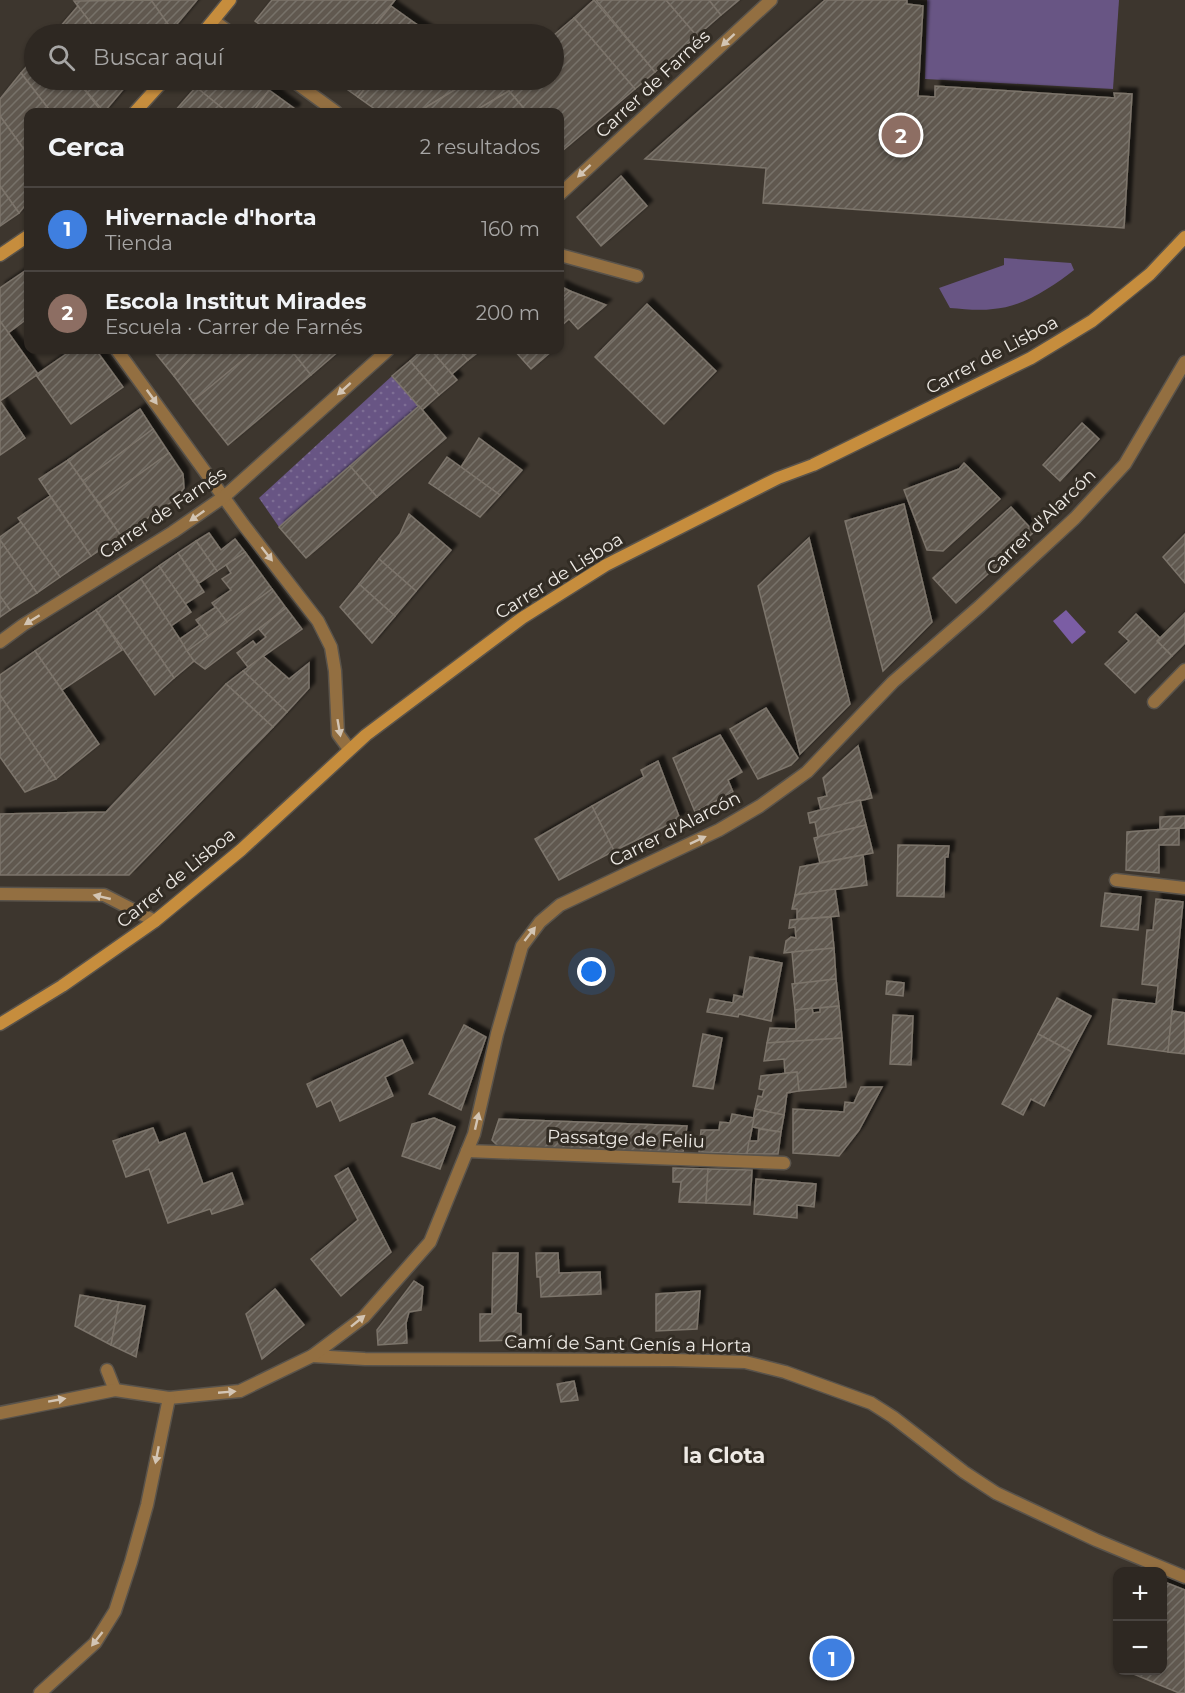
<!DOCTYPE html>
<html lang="es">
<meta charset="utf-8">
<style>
:root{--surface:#2e2822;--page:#36302a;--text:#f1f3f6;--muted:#a7a6a5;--line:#494440;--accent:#ea580c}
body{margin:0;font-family:Montserrat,sans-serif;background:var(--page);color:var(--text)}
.controls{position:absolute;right:18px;bottom:18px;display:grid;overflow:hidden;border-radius:12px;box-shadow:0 2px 4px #0004}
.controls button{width:54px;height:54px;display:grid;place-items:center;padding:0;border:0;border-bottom:2px solid var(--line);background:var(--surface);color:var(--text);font:30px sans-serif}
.you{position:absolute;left:592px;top:972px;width:21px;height:21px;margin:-15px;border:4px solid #fff;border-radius:50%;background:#1a73e8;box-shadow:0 0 0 9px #1a73e833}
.badge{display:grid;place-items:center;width:39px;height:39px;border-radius:50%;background:var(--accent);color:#fff;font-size:20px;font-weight:700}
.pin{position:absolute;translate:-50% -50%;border:3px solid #fff;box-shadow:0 2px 6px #0006}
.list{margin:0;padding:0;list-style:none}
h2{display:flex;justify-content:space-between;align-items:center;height:78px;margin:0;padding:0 24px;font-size:26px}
h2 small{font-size:20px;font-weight:400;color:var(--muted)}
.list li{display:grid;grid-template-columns:39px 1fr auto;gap:18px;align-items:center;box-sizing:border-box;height:84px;padding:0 24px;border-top:2px solid var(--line)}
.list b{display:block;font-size:22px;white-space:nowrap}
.list p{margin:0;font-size:20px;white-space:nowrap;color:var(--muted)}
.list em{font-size:20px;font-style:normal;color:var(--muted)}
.icon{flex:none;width:33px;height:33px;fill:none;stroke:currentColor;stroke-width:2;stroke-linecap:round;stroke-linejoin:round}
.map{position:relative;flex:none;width:1185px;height:1693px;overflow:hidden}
.search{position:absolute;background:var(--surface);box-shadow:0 2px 4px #0004;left:24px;top:24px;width:540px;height:66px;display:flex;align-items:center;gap:15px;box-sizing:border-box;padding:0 21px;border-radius:33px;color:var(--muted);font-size:22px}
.panel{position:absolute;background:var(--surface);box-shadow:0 2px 4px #0004;left:24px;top:108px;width:540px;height:246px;border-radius:12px}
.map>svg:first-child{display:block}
.park{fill:#685584}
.garden{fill:url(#garden-dots)}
.water{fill:#7b5da4}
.building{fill:url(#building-hatch);stroke:#7c746b;stroke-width:1.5;filter:url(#shadow)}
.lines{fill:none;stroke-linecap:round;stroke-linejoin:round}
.lane-casing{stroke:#59534b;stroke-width:15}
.street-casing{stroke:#59534b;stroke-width:15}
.secondary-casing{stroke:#59534b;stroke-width:15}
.lane{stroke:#936f41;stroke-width:12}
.street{stroke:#936f41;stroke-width:12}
.secondary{stroke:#c68d3d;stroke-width:12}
.oneway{fill:#d3c5b4}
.labels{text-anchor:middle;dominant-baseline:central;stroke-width:6;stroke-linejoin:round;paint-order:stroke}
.street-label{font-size:18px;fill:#eeeae5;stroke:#322c24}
.quarter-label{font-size:21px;font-weight:bold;fill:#eeeae5;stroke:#322c24}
</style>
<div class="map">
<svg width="1185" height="1693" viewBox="0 0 1185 1693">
<defs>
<pattern id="garden-dots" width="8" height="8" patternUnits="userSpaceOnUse" patternTransform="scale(1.5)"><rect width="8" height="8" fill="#685584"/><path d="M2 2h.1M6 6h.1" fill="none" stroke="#7e6e95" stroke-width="1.8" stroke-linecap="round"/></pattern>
<pattern id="building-hatch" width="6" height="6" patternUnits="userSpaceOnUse" patternTransform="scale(1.5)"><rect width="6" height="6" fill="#605950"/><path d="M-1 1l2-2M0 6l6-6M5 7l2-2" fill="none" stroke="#777169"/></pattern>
<filter id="shadow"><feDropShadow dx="5.5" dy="-5.5" stdDeviation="1.5" flood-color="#0009"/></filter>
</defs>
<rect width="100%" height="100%" fill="#3d362e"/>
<!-- park -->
<g class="park">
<path d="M927 0H1119L1113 89 925 79Z"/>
<path d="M1004 258 1071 263 1074 270C1051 288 1022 307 993 309 979 311 964 309 950 308L939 288 1004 265Z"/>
</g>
<!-- garden -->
<path class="garden" d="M392 376 419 406 279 527 259 498Z"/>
<!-- water -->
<path class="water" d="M1066 610 1086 632 1072 644 1053 621Z"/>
<!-- building -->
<g class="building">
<path d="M151 0H197L172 30Z"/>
<path d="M151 0 172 30 169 34H99L74 1Z"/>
<path d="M272 0H395L368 34H273L255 21Z"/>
<path d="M594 0 655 72 635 89 574 18Z"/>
<path d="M596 0H666L697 36 655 72Z"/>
<path d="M666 0H709L721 15 697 36Z"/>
<path d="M709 0H739L721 15Z"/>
<path d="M825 0H907V4L923 6 918 96 935 97V86L1115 98 1114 93 1132 94 1124 228 763 203 766 168 645 159Z"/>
<path d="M78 6 99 34H54Z"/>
<path d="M391 6 416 24 408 34H368Z"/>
<path d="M574 18 635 89 561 152 560 112H527L500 80H554V35Z"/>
<path d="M416 24 432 34H408Z"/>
<path d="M34 58V80H77L102 112H51L21 73Z"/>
<path d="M21 73 51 112H28V155L0 116V99Z"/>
<path d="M77 80H131L104 112Z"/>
<path d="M202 80H255L269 90 253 112H227L196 87Z"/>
<path d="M334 80H372L358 97Z"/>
<path d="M372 80H471L418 112H379L358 97Z"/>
<path d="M471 80H499L509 91 473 112H418Z"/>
<path d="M196 87 227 112H174Z"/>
<path d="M269 90 295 109 293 112H253Z"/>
<path d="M509 91 527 112H473Z"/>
<path d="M0 116 28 155V202L19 213 0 186Z"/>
<path d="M621 176 647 206 601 246 577 217Z"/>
<path d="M0 186 19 213 0 226Z"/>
<path d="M28 269V318L8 333 0 321V288Z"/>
<path d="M560 286 570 291 560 300Z"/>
<path d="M570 291 606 305 578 329 569 319 560 327V300Z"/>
<path d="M647 304 716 371 664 424 595 357Z"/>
<path d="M0 321 38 374 0 401Z"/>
<path d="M72 350H96L123 387 71 424 36 375Z"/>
<path d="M153 350H198L174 376Z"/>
<path d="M198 350H255L193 401 174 376Z"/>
<path d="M255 350H291L311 375 228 445 193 401Z"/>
<path d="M291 350H340L311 375Z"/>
<path d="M422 350H431L457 380 439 395 410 361Z"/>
<path d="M431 350H459L468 360 452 374Z"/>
<path d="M459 350H481L468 360Z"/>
<path d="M514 350H553L531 369Z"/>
<path d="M410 361 439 395 422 410 392 376Z"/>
<path d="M0 401 25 438 0 455Z"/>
<path d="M419 406 446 438 377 497 350 466Z"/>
<path d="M140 409 153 429 83 481 68 460Z"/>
<path d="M1082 423 1099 439 1060 481 1043 465Z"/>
<path d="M153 429 169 453 99 503 83 481Z"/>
<path d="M479 438 522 470 500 495 461 467Z"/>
<path d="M169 453 183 474 184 488 176 499 121 536 99 503Z"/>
<path d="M447 457 500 495 480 517 429 483Z"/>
<path d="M68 460 121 536 91 556 39 479Z"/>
<path d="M964 463 1000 499 943 551 927 550 904 490 959 469Z"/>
<path d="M350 466 377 497 306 558 279 527Z"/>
<path d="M50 496 91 556 60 577 18 518Z"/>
<path d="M904 504 932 622 883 671 845 521Z"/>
<path d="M1011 507 1034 532 956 603 933 578Z"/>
<path d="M409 514 451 550 416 591 379 559 400 534Z"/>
<path d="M21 522 60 577 37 593 0 540V537Z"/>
<path d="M209 533 221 550 235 539 245 552 217 571 196 541Z"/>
<path d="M1185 534V583L1163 557Z"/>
<path d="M809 538 850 704 800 754 758 586Z"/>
<path d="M0 540 37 593 10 610 0 596Z"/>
<path d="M196 541 217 571 199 583 178 553Z"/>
<path d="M245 552 272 589 227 622 212 603 231 590 222 579 231 573 226 565Z"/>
<path d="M178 553 204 592 185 604 159 566Z"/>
<path d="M379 559 416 591 395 616 359 584Z"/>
<path d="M159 566 191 612 171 626 141 579Z"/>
<path d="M141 579 194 661 174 678 118 595Z"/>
<path d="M359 584 395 616 372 643 340 607Z"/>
<path d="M272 589 286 608 205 669 194 661 187 651Z"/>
<path d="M118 595 174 678 155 695 96 610Z"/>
<path d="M0 596 10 610 0 617Z"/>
<path d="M216 607 227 622 208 636 196 620Z"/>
<path d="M286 608 302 629 248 667 237 653 253 641 256 645 266 637 259 629Z"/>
<path d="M96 610 122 650 62 690 35 651Z"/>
<path d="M1185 613V643L1172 656 1157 641Z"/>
<path d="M1136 614 1160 638 1157 641 1172 656 1135 693 1105 664 1129 641 1119 632Z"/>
<path d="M200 625 208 636 187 651 180 639Z"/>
<path d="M35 651 99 744 56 779 0 695V675Z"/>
<path d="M263 656 289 679 309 663V688L287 712 243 671Z"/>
<path d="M243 671 287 712 273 727 226 684Z"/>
<path d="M226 684 273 727 129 875H0V814L106 812Z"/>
<path d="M0 695 56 779 25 792 0 757Z"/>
<path d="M766 708 798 758 791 765 758 779 730 729Z"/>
<path d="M720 735 742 772 728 780 733 792 695 812 673 758Z"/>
<path d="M858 746 872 798 821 810 818 798 827 796 823 778Z"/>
<path d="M658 761 680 819 614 851 592 806 644 777 641 770Z"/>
<path d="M860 800 866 825 818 837 815 822 810 823 808 813Z"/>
<path d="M592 806 614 851 559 880 535 839Z"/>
<path d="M1185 816V828L1160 829V817Z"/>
<path d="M866 825 873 853 820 863 814 838Z"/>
<path d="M1179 828V845H1159V873L1126 870 1127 832Z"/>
<path d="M898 845 949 846 948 857H945L944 897 897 896Z"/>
<path d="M863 855 867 885 795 895 800 867Z"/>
<path d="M835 889 839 916 797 919V909H792L795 895Z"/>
<path d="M1105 893 1141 897 1138 930 1101 926Z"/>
<path d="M1156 899 1183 902 1168 1052 1108 1044 1113 999 1156 1004 1158 986 1142 984 1147 930H1153Z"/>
<path d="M831 917 834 948 784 953 786 941 791 937 796 938 795 927 789 928 790 920Z"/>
<path d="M834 948 836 979 795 984 792 952Z"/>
<path d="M750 957 782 963 771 1021 739 1014 738 1017 707 1012 710 999 733 1003 734 995 743 997Z"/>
<path d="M836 979 839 1006 795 1010 792 984Z"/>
<path d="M887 981 904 983 903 996 886 994Z"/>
<path d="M1057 998 1091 1016 1072 1052 1038 1034Z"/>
<path d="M839 1006 842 1038 767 1043 770 1028 796 1029 795 1010 812 1008 813 1013 820 1012V1008Z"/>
<path d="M1172 1011 1185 1013V1054L1168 1052Z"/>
<path d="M893 1015 913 1016 911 1065 890 1064Z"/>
<path d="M464 1025 486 1037 461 1110 429 1094Z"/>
<path d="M703 1034 722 1038 713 1089 693 1086Z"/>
<path d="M1038 1034 1072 1052 1044 1106 1031 1099 1023 1115 1002 1104Z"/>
<path d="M842 1038 846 1087 799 1091 797 1072 785 1073 784 1059 764 1061 767 1043Z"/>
<path d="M402 1040 413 1063 385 1077 393 1096 340 1121 331 1100 317 1107 307 1084Z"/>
<path d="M797 1072 799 1091 787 1093 784 1115 755 1109 758 1096 762 1097 764 1090 759 1089 761 1076Z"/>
<path d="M861 1087H882L859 1130 839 1156 793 1153V1109L844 1112 845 1102 854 1103Z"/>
<path d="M755 1109 784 1115 781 1132 752 1127Z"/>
<path d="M732 1114 754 1118 747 1154 699 1152 701 1130H719L720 1122 730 1123Z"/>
<path d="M434 1118 455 1127 440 1169 402 1156 412 1124Z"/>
<path d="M499 1119 687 1126 683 1152 500 1148 492 1140Z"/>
<path d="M153 1128 159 1143 185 1133 203 1184 232 1173 243 1204 212 1214 210 1209 168 1223 149 1169 126 1177 113 1141Z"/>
<path d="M759 1129 781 1132 778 1154H747L749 1141H758Z"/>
<path d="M348 1168 391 1252 341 1296 311 1259 358 1220 335 1176Z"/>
<path d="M673 1168 708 1169 706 1203 679 1202 681 1182H673Z"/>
<path d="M708 1169 752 1170 750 1205 706 1203Z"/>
<path d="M756 1179 816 1184 814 1207 797 1205V1218L754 1214Z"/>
<path d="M493 1253H518L516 1313 521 1314V1340L480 1341V1314H492Z"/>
<path d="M536 1253H558L559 1273 600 1272 601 1294 541 1297 540 1277H537Z"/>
<path d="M414 1281 423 1287 421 1310 409 1312 406 1323 407 1343 378 1345 377 1330Z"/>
<path d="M275 1289 304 1325 262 1359 246 1314Z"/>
<path d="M700 1291 697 1329 656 1331V1294Z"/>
<path d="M80 1295 119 1302 111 1345 75 1326Z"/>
<path d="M119 1302 145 1306 136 1357 111 1345Z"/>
<path d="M574 1381 578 1400 561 1402 557 1384Z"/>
<path d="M1162 1581 1185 1590V1693H1179L1124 1670H1162Z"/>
</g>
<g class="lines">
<defs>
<path id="lane" d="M312 1356 365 1359 673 1360 745 1362 785 1372 871 1403 893 1417 964 1472 996 1493 1096 1540 1185 1577"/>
<g id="street">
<path d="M214 21 232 34"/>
<path d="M292 80 336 112"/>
<path d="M560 194 771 0"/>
<path d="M560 255 637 276"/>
<path d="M117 350 243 524 318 621 331 647 335 671 338 734 349 749"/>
<path d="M0 642 23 625 173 532 225 496 388 350"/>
<path d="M1154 702 1185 670"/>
<path d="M1116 880 1185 888"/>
<path d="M0 894 104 895 155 921"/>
<path d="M467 1151 784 1163"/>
<path d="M107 1370 115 1390"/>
<path d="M0 1413 115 1390 169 1398 240 1391 312 1356 364 1317 430 1242 474 1134 497 1034 522 946 540 922 560 905 719 830 760 806 807 772 893 682 980 606 1075 518 1125 464 1185 362"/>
<path d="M40 1693 95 1643 115 1611 131 1562 147 1505 169 1398"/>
</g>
<g id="secondary">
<path d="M202 34 230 0"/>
<path d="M135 112 164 80"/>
<path d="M0 255 28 236"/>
<path d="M0 1024 62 986 155 921 241 850 366 735 522 618 606 565 778 478 813 465 1031 358 1092 321 1150 274 1185 237"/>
</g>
</defs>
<!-- lane casing -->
<use href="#lane" class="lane-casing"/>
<!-- street casing -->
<use href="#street" class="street-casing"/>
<!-- secondary casing -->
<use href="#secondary" class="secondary-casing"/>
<!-- lane -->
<use href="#lane" class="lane"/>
<!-- street -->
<use href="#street" class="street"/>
<!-- secondary -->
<use href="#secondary" class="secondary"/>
</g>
<!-- one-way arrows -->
<defs><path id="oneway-solid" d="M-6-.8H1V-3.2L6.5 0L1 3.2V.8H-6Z" transform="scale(1.5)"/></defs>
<g class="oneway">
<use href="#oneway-solid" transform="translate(728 40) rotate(137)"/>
<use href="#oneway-solid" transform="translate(584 171) rotate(137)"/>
<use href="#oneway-solid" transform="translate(344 389) rotate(138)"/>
<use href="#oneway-solid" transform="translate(152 397) rotate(54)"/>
<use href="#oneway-solid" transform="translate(197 516) rotate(145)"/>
<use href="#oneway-solid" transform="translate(267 554) rotate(52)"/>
<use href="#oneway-solid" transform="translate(32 620) rotate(148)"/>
<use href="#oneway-solid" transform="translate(339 728) rotate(80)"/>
<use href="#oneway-solid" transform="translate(698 840) rotate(-25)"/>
<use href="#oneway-solid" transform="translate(102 897) rotate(-167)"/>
<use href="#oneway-solid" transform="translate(530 934) rotate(-52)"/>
<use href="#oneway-solid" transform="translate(477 1121) rotate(-77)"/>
<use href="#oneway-solid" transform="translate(358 1321) rotate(-39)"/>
<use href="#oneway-solid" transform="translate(227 1392) rotate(-5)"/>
<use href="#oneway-solid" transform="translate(57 1400) rotate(-10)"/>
<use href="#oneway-solid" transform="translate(157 1455) rotate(101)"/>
<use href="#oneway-solid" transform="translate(97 1639) rotate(128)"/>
</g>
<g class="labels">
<!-- street labels -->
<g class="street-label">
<text transform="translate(653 84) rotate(-43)">Carrer de Farnés</text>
<text transform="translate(992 355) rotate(-28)">Carrer de Lisboa</text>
<text transform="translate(163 513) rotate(-34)">Carrer de Farnés</text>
<text transform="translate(1041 522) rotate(-44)">Carrer d'Alarcón</text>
<text transform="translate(559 576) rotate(-32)">Carrer de Lisboa</text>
<text transform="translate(675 829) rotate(-27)">Carrer d'Alarcón</text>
<text transform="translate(176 878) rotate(-39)">Carrer de Lisboa</text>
<text transform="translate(626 1139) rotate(2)">Passatge de Feliu</text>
<text transform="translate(628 1344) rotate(1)">Camí de Sant Genís a Horta</text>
</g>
<!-- quarter labels -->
<g class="quarter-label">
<text x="724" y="1455">la Clota</text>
</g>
</g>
</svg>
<div class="controls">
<button>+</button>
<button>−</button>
</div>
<div class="you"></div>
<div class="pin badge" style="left:832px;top:1658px;background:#3f7fe0">1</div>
<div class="pin badge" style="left:901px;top:135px;background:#8d6e63">2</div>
<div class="search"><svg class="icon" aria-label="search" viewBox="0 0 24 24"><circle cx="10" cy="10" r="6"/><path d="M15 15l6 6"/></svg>Buscar aquí</div>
<section class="panel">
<h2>Cerca<small>2 resultados</small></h2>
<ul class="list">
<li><span class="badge" style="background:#3f7fe0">1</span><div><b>Hivernacle d'horta</b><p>Tienda</p></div><em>160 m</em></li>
<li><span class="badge" style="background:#8d6e63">2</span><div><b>Escola Institut Mirades</b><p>Escuela · Carrer de Farnés</p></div><em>200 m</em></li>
</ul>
</section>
</div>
